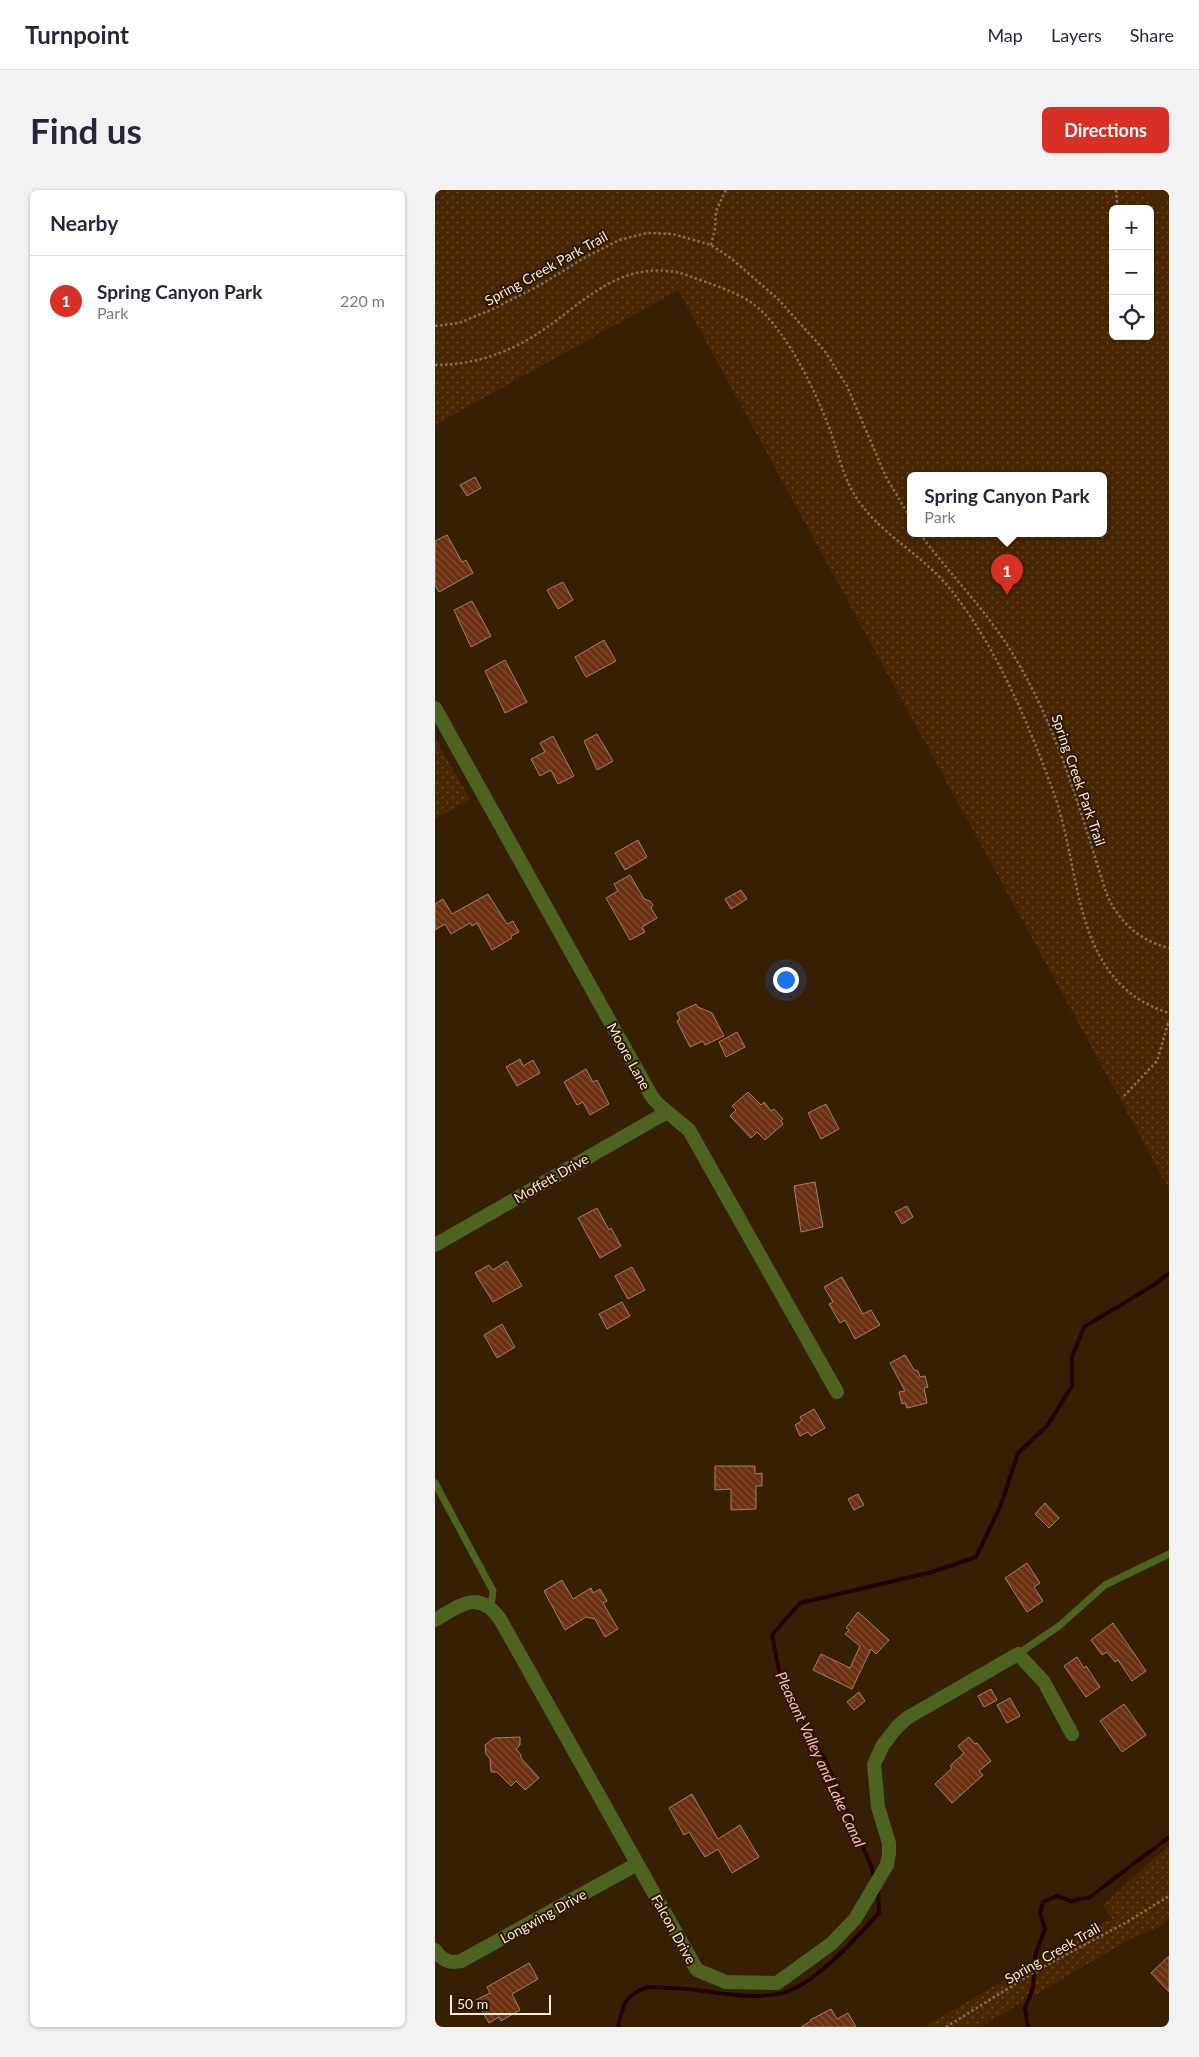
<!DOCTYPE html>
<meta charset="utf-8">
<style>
:root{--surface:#fff;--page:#f2f2f3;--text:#1f2937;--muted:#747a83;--line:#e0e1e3;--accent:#d93025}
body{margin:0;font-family:Lato,sans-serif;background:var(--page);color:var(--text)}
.controls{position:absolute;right:15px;top:15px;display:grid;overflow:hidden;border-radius:8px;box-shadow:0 1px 4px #0004}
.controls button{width:45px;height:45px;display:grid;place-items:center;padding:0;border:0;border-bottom:1px solid var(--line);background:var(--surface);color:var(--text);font:25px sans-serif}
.scale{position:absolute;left:15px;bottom:12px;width:101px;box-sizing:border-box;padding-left:5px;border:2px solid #fbebdb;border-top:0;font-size:14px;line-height:18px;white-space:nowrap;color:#fbebdb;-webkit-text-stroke:4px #2c1600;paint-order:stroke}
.you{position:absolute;left:350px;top:789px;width:18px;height:18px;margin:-12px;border:4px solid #fff;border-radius:50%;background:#1a73e8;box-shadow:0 0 0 8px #1a73e833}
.badge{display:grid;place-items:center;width:32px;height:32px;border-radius:50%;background:var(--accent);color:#fff;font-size:16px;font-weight:700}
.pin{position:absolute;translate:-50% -41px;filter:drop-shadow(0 1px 2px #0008)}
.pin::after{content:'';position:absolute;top:26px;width:18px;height:15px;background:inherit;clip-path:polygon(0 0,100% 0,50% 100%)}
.popup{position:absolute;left:472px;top:282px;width:200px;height:65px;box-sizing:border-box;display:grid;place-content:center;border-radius:8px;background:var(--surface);filter:drop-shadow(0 1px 4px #0005);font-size:16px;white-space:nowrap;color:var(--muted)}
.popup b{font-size:19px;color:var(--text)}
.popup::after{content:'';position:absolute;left:50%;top:100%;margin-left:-10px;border:10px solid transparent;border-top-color:var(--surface)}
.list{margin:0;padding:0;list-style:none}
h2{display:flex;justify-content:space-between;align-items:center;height:65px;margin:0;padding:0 20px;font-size:21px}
h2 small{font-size:16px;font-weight:400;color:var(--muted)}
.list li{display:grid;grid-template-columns:32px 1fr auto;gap:15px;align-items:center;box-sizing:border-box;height:90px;padding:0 20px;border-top:1px solid var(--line)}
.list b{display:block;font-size:19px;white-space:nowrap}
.list p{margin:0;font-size:16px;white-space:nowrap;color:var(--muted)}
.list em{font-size:16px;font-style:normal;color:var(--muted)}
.icon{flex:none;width:28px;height:28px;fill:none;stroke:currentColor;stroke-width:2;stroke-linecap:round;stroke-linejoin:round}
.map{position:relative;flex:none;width:734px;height:1837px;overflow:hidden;border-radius:8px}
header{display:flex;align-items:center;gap:30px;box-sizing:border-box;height:70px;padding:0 25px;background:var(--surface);border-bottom:1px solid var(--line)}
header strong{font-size:24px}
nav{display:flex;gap:28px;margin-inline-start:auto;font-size:18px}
.intro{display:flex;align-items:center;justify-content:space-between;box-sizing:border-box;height:120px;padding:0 30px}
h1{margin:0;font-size:35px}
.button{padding:12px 22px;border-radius:8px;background:var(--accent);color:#fff;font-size:18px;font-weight:700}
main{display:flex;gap:30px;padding:0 30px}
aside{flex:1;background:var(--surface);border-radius:8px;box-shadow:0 1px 4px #0004}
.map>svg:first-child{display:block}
.grass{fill:url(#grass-dots);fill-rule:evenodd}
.pitch{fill:#482700}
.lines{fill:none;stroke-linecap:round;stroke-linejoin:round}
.stream{stroke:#24010b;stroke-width:4}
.building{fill:url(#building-back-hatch);stroke:#a47e6c}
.path{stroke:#836e57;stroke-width:2.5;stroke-dasharray:2.5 2.5;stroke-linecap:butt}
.lane{stroke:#4c641f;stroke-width:7}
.street{stroke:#4c641f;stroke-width:14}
.labels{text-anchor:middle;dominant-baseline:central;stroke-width:4;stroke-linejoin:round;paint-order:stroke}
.street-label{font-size:14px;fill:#fbebdb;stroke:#2c1600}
.water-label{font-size:15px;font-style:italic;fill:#fcbcc8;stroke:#2c1600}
</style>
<header>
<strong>Turnpoint</strong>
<nav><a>Map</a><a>Layers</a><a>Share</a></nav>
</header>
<div class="intro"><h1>Find us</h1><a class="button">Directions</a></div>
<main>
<aside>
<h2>Nearby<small></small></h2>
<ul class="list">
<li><span class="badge">1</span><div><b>Spring Canyon Park</b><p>Park</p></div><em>220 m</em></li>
</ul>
</aside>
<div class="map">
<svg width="734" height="1837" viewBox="0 0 734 1837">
<defs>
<pattern id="grass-dots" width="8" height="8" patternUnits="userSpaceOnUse" patternTransform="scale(1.25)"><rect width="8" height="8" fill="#482700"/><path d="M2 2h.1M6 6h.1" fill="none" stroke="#634625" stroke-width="1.8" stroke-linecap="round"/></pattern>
<pattern id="building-back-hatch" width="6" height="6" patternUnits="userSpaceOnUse" patternTransform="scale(1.25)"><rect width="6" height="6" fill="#6b300f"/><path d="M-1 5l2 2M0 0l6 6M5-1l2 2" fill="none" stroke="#814e31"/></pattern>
</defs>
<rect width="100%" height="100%" fill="#371f04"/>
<!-- grass -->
<g class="grass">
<path d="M0 0H734V999L243 100 0 235ZM678 19H715V146H678ZM476 286H668V344H476Z"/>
<path d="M0 548 35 609 0 629Z"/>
<path d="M734 1655V1728L727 1735 695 1749 545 1837H489L670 1731 678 1730 668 1715Z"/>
</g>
<!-- pitch -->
<path class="pitch" d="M711 0H734V9L721 17Z"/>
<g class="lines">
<!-- stream -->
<g class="stream">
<path d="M439 1688 437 1678 392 1574 345 1486 337 1445 365 1413 497 1382 541 1367 565 1317 583 1263 612 1236 637 1196V1167L649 1137 719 1095 734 1083"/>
<path d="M183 1837C185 1829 187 1818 191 1811 195 1806 204 1800 210 1798 216 1796 226 1798 233 1798 271 1798 310 1812 347 1803 380 1795 422 1747 444 1723L443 1700"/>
<path d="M593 1837 590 1818 598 1798 600 1766 610 1739 605 1723 608 1712 622 1706 636 1711 655 1707 734 1647"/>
</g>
</g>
<!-- building -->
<g class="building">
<path d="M40 287 46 298 32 306 25 295Z"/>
<path d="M12 345 27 372 31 370 38 383 4 402 0 395V351Z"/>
<path d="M128 392 138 410 123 419 112 400Z"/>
<path d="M37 411 56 446 36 457 19 420Z"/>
<path d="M169 450 181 471 151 487 140 467Z"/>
<path d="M70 470 92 512 70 523 50 481Z"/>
<path d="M162 544 178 571 162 580 149 551Z"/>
<path d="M118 546 139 586 123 594 116 580 105 586 96 569 110 562 105 553Z"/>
<path d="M203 650 212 667 190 680 180 663Z"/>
<path d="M195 685 209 709 215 711 218 715 216 718 222 728 207 737 210 742 195 750 171 708 183 701 179 694Z"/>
<path d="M306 700 312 709 296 719 290 709Z"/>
<path d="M53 704 72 734 78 731 84 742 76 746 77 748 57 760 42 733 37 736 35 733 16 744 10 734 0 740V714L8 709 17 724Z"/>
<path d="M261 814 263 817 277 823 289 846 270 855 268 851 255 857 242 831 245 829 242 823Z"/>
<path d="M302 842 310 857 291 867 284 852Z"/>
<path d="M85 869 88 876 98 870 105 883 82 896 71 877Z"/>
<path d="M151 879 158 892 162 890 174 914 155 925 148 912 142 915 129 892Z"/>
<path d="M313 902 326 915 329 912 336 921 339 919 348 929 346 931 348 934 330 950 322 942 316 948 295 926 301 920 297 916Z"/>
<path d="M391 914 404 939 386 949 373 923Z"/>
<path d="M380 992 388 1037 366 1042 359 996Z"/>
<path d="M472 1016 478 1027 467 1034 460 1022Z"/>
<path d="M162 1018 174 1040 176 1038 186 1056 165 1068 143 1028Z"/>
<path d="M72 1071 87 1096 58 1112 40 1083 54 1075 58 1080Z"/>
<path d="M197 1077 210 1100 193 1109 180 1086Z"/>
<path d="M407 1087 428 1124 436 1120 445 1135 420 1149 410 1130 405 1133 394 1114 398 1112 389 1097Z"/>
<path d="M187 1112 195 1126 172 1139 164 1124Z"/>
<path d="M67 1134 80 1157 62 1168 49 1145Z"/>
<path d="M470 1165 479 1180 483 1181 485 1187 490 1186 493 1197 489 1198 492 1213 472 1218 470 1213 467 1214 464 1202 470 1201 455 1173Z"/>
<path d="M379 1219 390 1238 376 1246 373 1242 365 1246 360 1235 367 1231 365 1227Z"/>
<path d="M280 1276H320V1284L327 1283V1296H321V1319L296 1320V1299L280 1300Z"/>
<path d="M423 1304 429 1315 419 1320 413 1309Z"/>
<path d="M610 1313 624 1328 614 1338 600 1324Z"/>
<path d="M592 1373 605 1393 599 1397 608 1411 592 1422 570 1388Z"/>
<path d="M127 1390 138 1409 156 1398 158 1403 165 1399 172 1411 168 1413 183 1439 170 1447 160 1429 151 1427 130 1440 109 1401Z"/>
<path d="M423 1422 454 1450 441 1464 436 1459 417 1499 378 1480 386 1464 415 1478 425 1456 410 1444 414 1440 411 1438Z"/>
<path d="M678 1433 711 1481 697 1491 683 1470 680 1472 672 1462 667 1465 656 1450Z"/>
<path d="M642 1467 649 1478 651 1476 665 1497 651 1507 629 1476Z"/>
<path d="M556 1499 562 1510 549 1517 543 1506Z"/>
<path d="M424 1502 430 1511 419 1520 412 1512Z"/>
<path d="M575 1508 585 1526 572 1533 562 1515Z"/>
<path d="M689 1514 711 1545 687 1562 665 1531Z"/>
<path d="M85 1547V1555L81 1559 86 1565V1568L104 1588 90 1600 81 1591 76 1596 62 1582H56L55 1569 51 1564 50 1555 59 1548Z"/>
<path d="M534 1547 540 1554 542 1553 556 1571 544 1581 548 1585 517 1613 500 1594 517 1578 515 1576 529 1563 523 1556Z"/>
<path d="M257 1604 283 1649 305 1635 324 1667 297 1683 283 1659 270 1667 254 1642 249 1645 234 1618Z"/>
<path d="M734 1766V1802L716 1783Z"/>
<path d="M94 1773 103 1789 77 1804 85 1820 66 1831 64 1827 54 1833 41 1810 55 1803 52 1797Z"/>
<path d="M396 1819 402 1829 413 1823 421 1837H366L376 1831 375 1830Z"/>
</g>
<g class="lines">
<!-- path -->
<g class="path">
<path d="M681 0 682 13"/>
<path d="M276 55 280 39 281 21 291 0"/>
<path d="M0 136 24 133 58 119 105 95 149 68 184 50 212 43 238 44 276 55 297 69 343 109 389 160 412 196 451 287 476 329"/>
<path d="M0 175C37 175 71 164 102 144 144 117 178 75 234 81 246 82 256 87 268 91 285 97 302 103 317 113 351 138 380 200 395 240 403 262 408 287 421 307 444 343 483 362 511 394 559 451 593 532 618 601 648 681 635 792 734 823"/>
<path d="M485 344C517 387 555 424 582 471 625 544 646 625 672 705 684 732 705 751 734 758"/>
<path d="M689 906 722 871 734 830"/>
<path d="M511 1837 606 1778 692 1732 734 1706"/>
</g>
<!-- lane -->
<g class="lane">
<path d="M0 1293 58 1401 56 1416"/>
<path d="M583 1464 624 1436 670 1395 734 1364"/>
</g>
<!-- street -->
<g class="street">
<path d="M0 518 217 907 224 915 254 940 402 1202"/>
<path d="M0 1055 232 922"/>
<path d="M0 1430C26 1415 43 1399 65 1429L262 1780 291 1792 342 1793 396 1754 420 1729 452 1675 454 1664V1653L443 1617 439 1574 448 1555 462 1537 472 1528 583 1464 609 1492 637 1544"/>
<path d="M0 1760C7 1770 14 1774 26 1771L202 1674"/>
</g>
</g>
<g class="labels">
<!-- street labels -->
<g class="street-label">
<text transform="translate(111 78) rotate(-29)">Spring Creek Park Trail</text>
<text transform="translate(644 590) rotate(71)">Spring Creek Park Trail</text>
<text transform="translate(194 866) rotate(61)">Moore Lane</text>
<text transform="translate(116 988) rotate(-30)">Moffett Drive</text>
<text transform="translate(108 1726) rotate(-29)">Longwing Drive</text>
<text transform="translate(239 1739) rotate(61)">Falcon Drive</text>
<text transform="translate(617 1763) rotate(-30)">Spring Creek Trail</text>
</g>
<!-- water labels -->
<g class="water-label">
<text transform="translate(386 1569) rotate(65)">Pleasant Valley and Lake Canal</text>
</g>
</g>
</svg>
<div class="controls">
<button>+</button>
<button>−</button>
<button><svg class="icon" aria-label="locate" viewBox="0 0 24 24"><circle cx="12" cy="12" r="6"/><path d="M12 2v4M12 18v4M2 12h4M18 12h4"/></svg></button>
</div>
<div class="scale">50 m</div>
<div class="you"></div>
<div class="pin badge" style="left:572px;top:405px">1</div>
<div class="popup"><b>Spring Canyon Park</b>Park</div>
</div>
</main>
